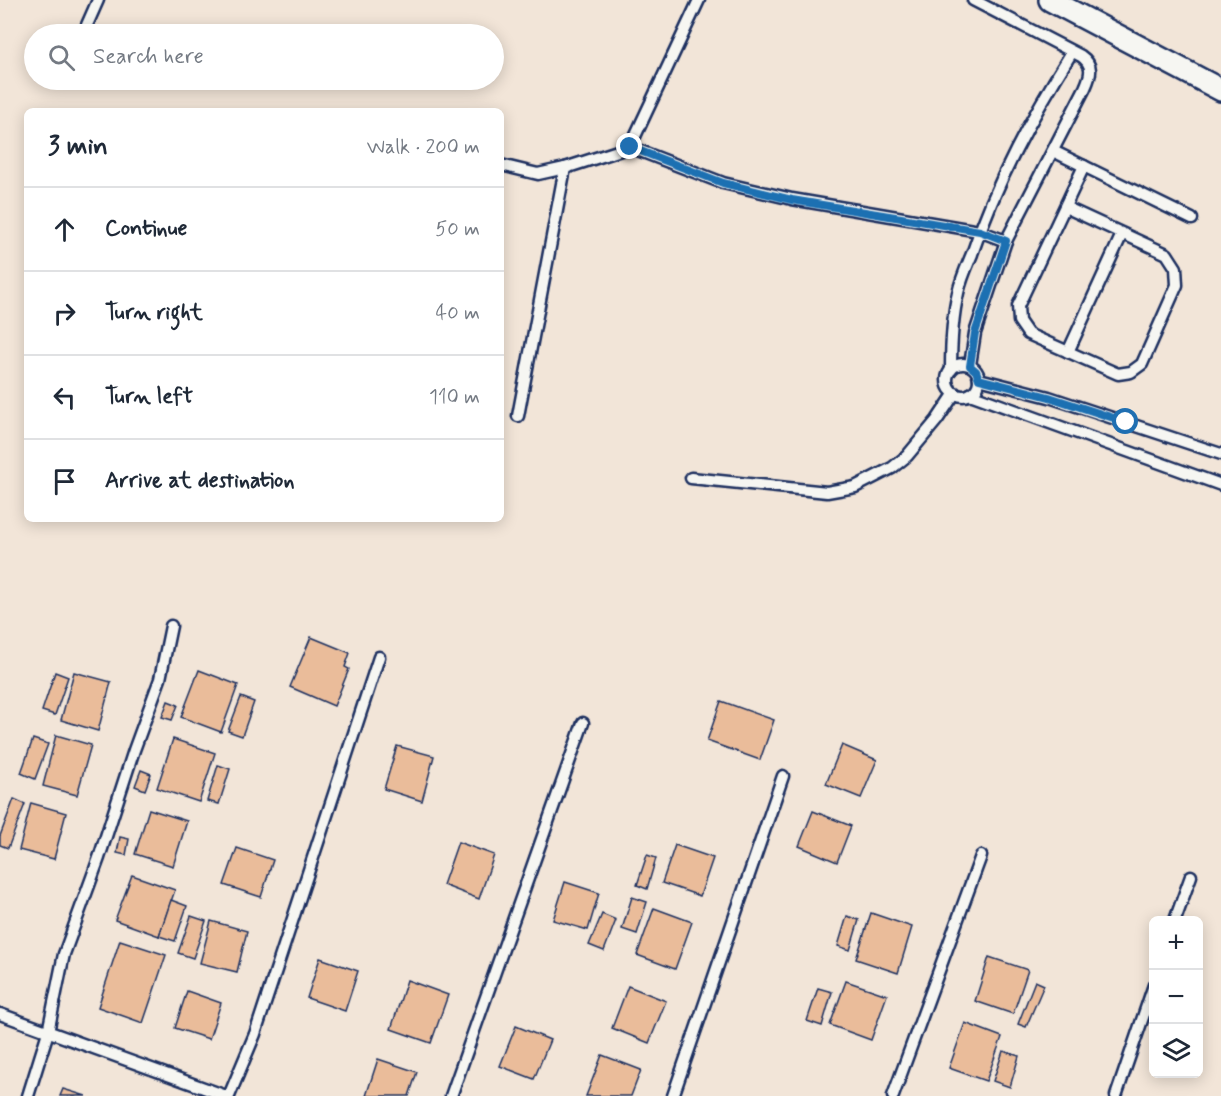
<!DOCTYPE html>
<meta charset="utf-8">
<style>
:root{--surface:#fff;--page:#f6f6f7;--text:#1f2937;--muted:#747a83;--line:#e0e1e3}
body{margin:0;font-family:Mynerve,sans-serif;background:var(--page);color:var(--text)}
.controls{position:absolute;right:18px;bottom:18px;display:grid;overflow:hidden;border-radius:9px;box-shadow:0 3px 15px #0003}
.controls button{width:54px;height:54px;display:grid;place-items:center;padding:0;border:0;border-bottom:2px solid var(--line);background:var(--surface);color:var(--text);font:30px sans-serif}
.stop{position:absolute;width:18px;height:18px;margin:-14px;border:4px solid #1f6fb2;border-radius:50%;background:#fff}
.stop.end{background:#1f6fb2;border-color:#fff;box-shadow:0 2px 6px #0008}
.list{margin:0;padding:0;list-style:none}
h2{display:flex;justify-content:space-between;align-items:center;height:78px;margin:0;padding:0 24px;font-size:26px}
h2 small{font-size:20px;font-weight:400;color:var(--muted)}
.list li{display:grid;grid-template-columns:39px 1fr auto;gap:18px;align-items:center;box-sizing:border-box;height:84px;padding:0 24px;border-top:2px solid var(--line)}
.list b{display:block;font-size:22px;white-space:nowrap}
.list em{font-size:20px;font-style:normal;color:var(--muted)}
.icon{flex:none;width:33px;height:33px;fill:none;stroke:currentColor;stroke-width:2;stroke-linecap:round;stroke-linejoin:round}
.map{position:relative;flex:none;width:1221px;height:1096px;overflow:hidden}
.search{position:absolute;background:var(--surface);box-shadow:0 3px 15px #0003;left:24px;top:24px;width:480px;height:66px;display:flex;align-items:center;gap:15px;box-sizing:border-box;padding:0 21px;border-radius:33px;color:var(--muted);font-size:22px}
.panel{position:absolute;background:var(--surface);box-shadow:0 3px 15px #0003;left:24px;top:108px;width:480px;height:414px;border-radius:9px}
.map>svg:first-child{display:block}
.building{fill:#eabc9a;stroke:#1b2f5e;stroke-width:1.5}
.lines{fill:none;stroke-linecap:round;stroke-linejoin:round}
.service-casing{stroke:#1b2f5e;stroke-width:15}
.minor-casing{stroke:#1b2f5e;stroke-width:26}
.service{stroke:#f6f6f2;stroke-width:10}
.minor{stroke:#f6f6f2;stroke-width:21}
.route{stroke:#1f6fb2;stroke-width:8}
</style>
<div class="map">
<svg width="1221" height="1096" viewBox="0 0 1221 1096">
<rect width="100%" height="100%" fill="#f2e5d8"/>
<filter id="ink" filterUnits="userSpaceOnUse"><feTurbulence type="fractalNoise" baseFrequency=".0167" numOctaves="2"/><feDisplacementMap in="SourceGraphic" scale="12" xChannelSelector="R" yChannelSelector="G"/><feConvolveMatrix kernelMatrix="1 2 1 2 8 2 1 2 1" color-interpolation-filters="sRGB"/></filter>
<g filter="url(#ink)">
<!-- building -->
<g class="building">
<path d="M311 637 350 653 345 667 349 669 334 706 290 687Z"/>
<path d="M199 670 238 685 221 732 181 717Z"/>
<path d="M55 672 68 677 55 715 42 711Z"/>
<path d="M74 672 111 682 98 731 61 720Z"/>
<path d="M241 697 254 702 242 736 228 731Z"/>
<path d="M168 701 178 705 172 720 162 717Z"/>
<path d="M721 701 774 720 760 760 707 741Z"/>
<path d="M56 735 91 745 77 795 43 786Z"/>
<path d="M33 739 48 744 35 779 21 773Z"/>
<path d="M173 739 215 753 199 802 157 788Z"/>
<path d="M842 745 877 760 861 798 826 784Z"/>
<path d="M397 746 434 756 422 801 384 789Z"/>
<path d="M218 765 230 769 219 804 207 801Z"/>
<path d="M141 770 151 774 145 790 135 786Z"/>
<path d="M14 799 25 804 8 848 0 845V836Z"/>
<path d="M31 803 66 813 54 859 19 850Z"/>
<path d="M149 809 187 821 173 866 135 854Z"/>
<path d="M813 811 851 826 837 862 799 846Z"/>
<path d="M120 837 129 839 126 855 117 853Z"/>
<path d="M458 842 494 855 479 899 443 885Z"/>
<path d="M675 845 713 858 700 896 662 883Z"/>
<path d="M237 848 273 860 261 897 224 885Z"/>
<path d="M647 855 656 858 647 889 637 885Z"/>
<path d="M132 875 175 890 159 936 115 920Z"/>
<path d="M565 882 599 893 588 930 553 920Z"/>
<path d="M632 897 647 902 637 934 622 929Z"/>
<path d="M171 900 187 906 175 941 159 936Z"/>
<path d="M654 908 692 922 675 969 637 955Z"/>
<path d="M871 913 912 927 898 973 856 959Z"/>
<path d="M602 914 616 920 604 951 589 945Z"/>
<path d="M191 916 206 921 193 958 178 953Z"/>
<path d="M847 916 859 920 850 950 838 946Z"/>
<path d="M211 921 247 931 237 972 200 963Z"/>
<path d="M120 940 166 955 143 1023 98 1007Z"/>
<path d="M989 957 1028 970 1013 1014 975 1001Z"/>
<path d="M320 958 358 971 345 1011 307 998Z"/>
<path d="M407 980 448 995 431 1043 391 1029Z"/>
<path d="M846 981 887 995 871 1040 830 1025Z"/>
<path d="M1035 981 1044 985 1026 1027 1018 1024Z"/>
<path d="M628 986 666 1001 649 1043 612 1028Z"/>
<path d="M818 988 832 992 822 1026 807 1021Z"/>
<path d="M187 991 221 1003 209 1039 175 1028Z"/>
<path d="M965 1023 1002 1037 986 1081 949 1068Z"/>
<path d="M516 1026 550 1040 534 1079 500 1066Z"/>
<path d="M1003 1051 1019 1056 1010 1087 993 1081Z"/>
<path d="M602 1055 641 1070 631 1096H586Z"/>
<path d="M378 1059 417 1072 409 1096H366Z"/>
<path d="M63 1089 86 1096H60Z"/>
</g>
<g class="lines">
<defs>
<g id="service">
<path d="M83 34 98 0"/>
<path d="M630 147 699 0"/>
<path d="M1053 151 1192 219"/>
<path d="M501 165 538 174 565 168 630 147 723 183 792 199 979 231 1006 241"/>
<path d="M1065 207 1167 254 1176 268 1177 285 1142 364 1131 372 1118 374 1028 334 1019 321 1018 306 1084 166"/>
<path d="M1068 352 1122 234"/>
<circle cx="963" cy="380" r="16"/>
<path d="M970 365 975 333 1006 241 1085 88C1091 75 1094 65 1081 56L973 0"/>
<path d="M951 370C951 345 952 318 958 293 961 279 967 266 972 254 996 182 1032 116 1072 52"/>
<path d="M979 379 1049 397 1221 454"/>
<path d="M970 394 1221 485"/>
<path d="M518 416 565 168"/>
<path d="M691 478 827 492 855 487 892 468 907 456 937 420 955 393"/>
<path d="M1175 920 1191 876"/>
<path d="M0 1014 226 1096"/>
<path d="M28 1096 48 1032 64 954 99 858 134 750 160 679 171 626"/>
<path d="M229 1096 255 1034 379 657"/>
<path d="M451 1096 583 723"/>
<path d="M673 1096 783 776"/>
<path d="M893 1096 981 856"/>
<path d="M1116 1096 1154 985"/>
</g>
<path id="minor" d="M1050 0 1221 90"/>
</defs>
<!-- service casing -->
<use href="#service" class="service-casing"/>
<!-- minor casing -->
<use href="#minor" class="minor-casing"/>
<!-- service -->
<use href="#service" class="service"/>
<!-- minor -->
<use href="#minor" class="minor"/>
</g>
</g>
<g class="lines" filter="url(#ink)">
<!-- route -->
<path class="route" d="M630 147 723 183 792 200 980 231 1006 241 975 333 970 366 976 371 979 379 1049 397 1126 422"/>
</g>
</svg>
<div class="controls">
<button>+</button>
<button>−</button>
<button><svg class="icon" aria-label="layers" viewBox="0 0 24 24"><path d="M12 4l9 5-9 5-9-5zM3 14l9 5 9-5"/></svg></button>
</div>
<div class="stop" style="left:1126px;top:422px"></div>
<div class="stop end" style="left:630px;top:147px"></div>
<div class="search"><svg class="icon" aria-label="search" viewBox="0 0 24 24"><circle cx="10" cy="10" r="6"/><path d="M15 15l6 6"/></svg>Search here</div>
<section class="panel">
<h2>3 min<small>Walk · 200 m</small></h2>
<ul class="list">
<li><svg class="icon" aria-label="ahead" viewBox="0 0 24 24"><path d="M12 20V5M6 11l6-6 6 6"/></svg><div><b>Continue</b></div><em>50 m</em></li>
<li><svg class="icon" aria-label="right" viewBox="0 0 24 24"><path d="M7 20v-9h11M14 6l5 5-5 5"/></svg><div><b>Turn right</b></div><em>40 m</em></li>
<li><svg class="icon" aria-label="left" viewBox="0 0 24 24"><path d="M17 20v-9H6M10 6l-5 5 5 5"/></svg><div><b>Turn left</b></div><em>110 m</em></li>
<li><svg class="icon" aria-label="arrive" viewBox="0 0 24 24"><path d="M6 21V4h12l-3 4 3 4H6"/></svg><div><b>Arrive at destination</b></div></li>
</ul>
</section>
</div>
